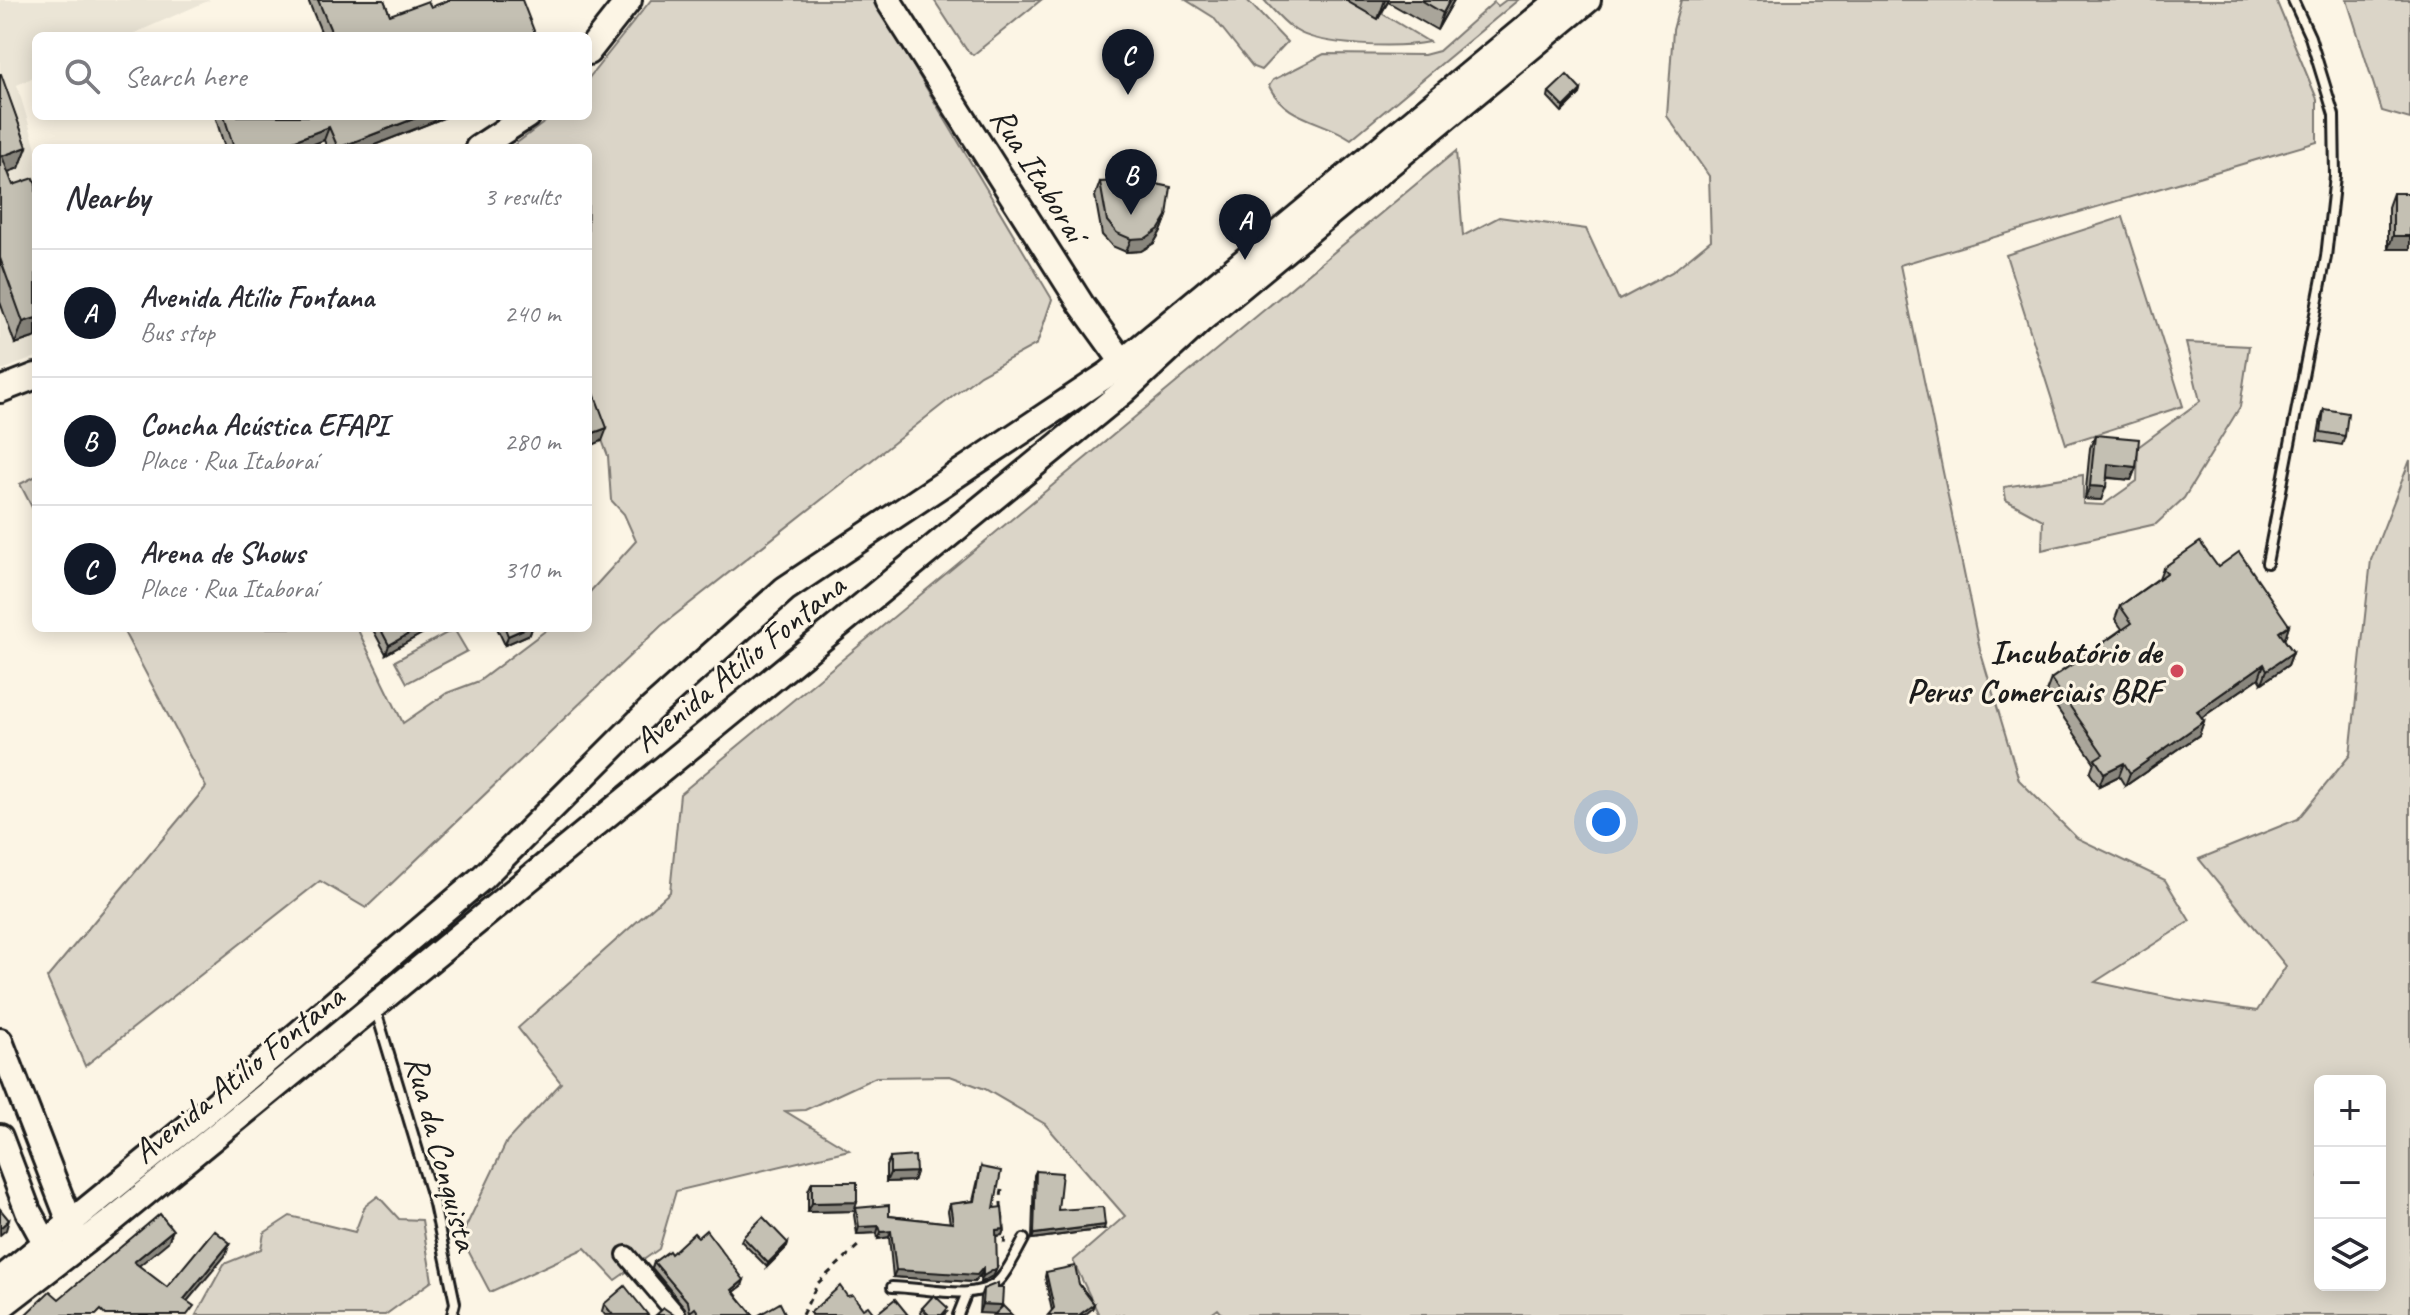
<!DOCTYPE html>
<meta charset="utf-8">
<style>
:root{--surface:#fff;--page:#f2f2f3;--text:#2b2b33;--muted:#7c7c81;--line:#e1e1e2;--accent:#111827}
body{margin:0;font-family:Caveat,sans-serif;background:var(--page);color:var(--text)}
.controls{position:absolute;right:24px;bottom:24px;display:grid;overflow:hidden;border-radius:12px;box-shadow:0 4px 20px #0003}
.controls button{width:72px;height:72px;display:grid;place-items:center;padding:0;border:0;border-bottom:2px solid var(--line);background:var(--surface);color:var(--text);font:40px sans-serif}
.you{position:absolute;left:1606px;top:822px;width:28px;height:28px;margin:-20px;border:6px solid #fff;border-radius:50%;background:#1a73e8;box-shadow:0 0 0 12px #1a73e833}
.badge{display:grid;place-items:center;width:52px;height:52px;border-radius:50%;background:var(--accent);color:#fff;font-size:26px;font-weight:700}
.pin{position:absolute;translate:-50% -66px;filter:drop-shadow(0 2px 4px #0008)}
.pin::after{content:'';position:absolute;top:42px;width:28px;height:24px;background:inherit;clip-path:polygon(0 0,100% 0,50% 100%)}
.list{margin:0;padding:0;list-style:none}
h2{display:flex;justify-content:space-between;align-items:center;height:104px;margin:0;padding:0 32px;font-size:34px}
h2 small{font-size:26px;font-weight:400;color:var(--muted)}
.list li{display:grid;grid-template-columns:52px 1fr auto;gap:24px;align-items:center;box-sizing:border-box;height:128px;padding:0 32px;border-top:2px solid var(--line)}
.list b{display:block;font-size:30px;white-space:nowrap}
.list p{margin:0;font-size:26px;white-space:nowrap;color:var(--muted)}
.list em{font-size:26px;font-style:normal;color:var(--muted)}
.icon{flex:none;width:44px;height:44px;fill:none;stroke:currentColor;stroke-width:2;stroke-linecap:round;stroke-linejoin:round}
.map{position:relative;flex:none;width:2410px;height:1315px;overflow:hidden}
.search{position:absolute;background:var(--surface);box-shadow:0 4px 20px #0003;left:32px;top:32px;width:560px;height:88px;display:flex;align-items:center;gap:20px;box-sizing:border-box;padding:0 28px;border-radius:12px;color:var(--muted);font-size:30px}
.panel{position:absolute;background:var(--surface);box-shadow:0 4px 20px #0003;left:32px;top:144px;width:560px;height:488px;border-radius:12px}
.map>svg:first-child{display:block}
.built{fill:#ebe5d6}
.green{fill:#dbd5c8;stroke:#7c7872;stroke-width:2;fill-rule:evenodd}
.lines{fill:none;stroke-linecap:round;stroke-linejoin:round}
.lane-casing{stroke:#1c1c1c;stroke-width:14}
.street-casing{stroke:#1c1c1c;stroke-width:22}
.secondary-casing{stroke:#1c1c1c;stroke-width:30}
.path{stroke:#1c1c1c;stroke-width:3;stroke-dasharray:6 6;stroke-linecap:butt}
.lane{stroke:#fcf5e5;stroke-width:8}
.street{stroke:#fcf5e5;stroke-width:16}
.secondary{stroke:#fcf5e5;stroke-width:24}
.wall{fill:#a9a59a;stroke:#1c1c1c;stroke-width:2}
.shaded-wall{fill:#89867d;stroke:#1c1c1c;stroke-width:2}
.building{fill:#c4c0b3;stroke:#1c1c1c;stroke-width:2}
.poi-dot{fill:#d1495b;stroke:#fcf5e5;stroke-width:3}
.labels{text-anchor:middle;dominant-baseline:central;stroke-width:6;stroke-linejoin:round;paint-order:stroke}
.street-label{font-size:34px;fill:#1c1c1c;stroke:#fcf5e5}
.poi-label{font-size:34px;font-weight:bold;fill:#1c1c1c;stroke:#fcf5e5;text-anchor:end}
</style>
<div class="map">
<svg width="2410" height="1315" viewBox="0 0 2410 1315">
<rect width="100%" height="100%" fill="#fcf5e5"/>
<filter id="ink" filterUnits="userSpaceOnUse"><feTurbulence type="fractalNoise" baseFrequency=".0125" numOctaves="2"/><feDisplacementMap in="SourceGraphic" scale="16" xChannelSelector="R" yChannelSelector="G"/><feConvolveMatrix kernelMatrix="1 2 1 2 8 2 1 2 1" color-interpolation-filters="sRGB"/></filter>
<g filter="url(#ink)">
<!-- built -->
<path class="built" d="M0 0H210L128 36H36V76L17 85 36 148V357L0 371Z"/>
<!-- green -->
<g class="green">
<path d="M651 0H874L1052 299 1037 344 980 375 661 626 366 908 320 881 85 1066 47 978 206 787 122 628H357L403 723 447 693 479 681 549 628H588V594L636 541 624 514 611 500 608 456 588 403V148H510L553 116H588V79Z"/>
<path d="M934 0H1041L973 55 966 49Z"/>
<path d="M1186 0H1247L1287 42 1261 70 1253 67 1213 17Z"/>
<path d="M1264 0H1345L1378 19 1381 13 1429 42C1400 48 1320 47 1295 30 1283 22 1273 10 1264 0Z"/>
<path d="M1506 0H1518L1351 139C1324 120 1285 120 1269 86L1273 80 1324 54 1424 55 1439 51 1494 2 1498 6Z"/>
<path d="M1681 0H2276L2317 99V142L1900 265 1980 650 2019 780 2077 838 2165 880 2190 921 2095 982 2175 999 2257 1011 2286 966 2199 859 2298 819 2350 755 2371 560 2410 460V1315H1223L1218 1309 1210 1315H1099L1073 1261 1125 1216 1045 1124 985 1089 950 1076 876 1077 805 1110 785 1111 849 1150 676 1191 659 1249 615 1280 585 1248 490 1292 461 1237 507 1141 561 1083 518 1028 670 892 680 794 1456 151 1463 236 1499 217 1586 229 1619 300 1672 272 1711 240 1709 176 1667 116 1673 30ZM2320 1081H2380V1285H2320Z"/>
<path d="M2347 0H2410V119L2382 111Z"/>
<path d="M2123 217 2183 406 2066 444 2006 255Z"/>
<path d="M2186 343 2249 346 2240 407 2184 498 2156 524 2042 550 2043 520 2006 500 2004 487 2083 475V504L2103 505 2137 481 2138 447 2200 401Z"/>
<path d="M36 476V515L20 484Z"/>
<path d="M454 629 467 651 407 683 395 661Z"/>
<path d="M378 1196 399 1219 422 1220 432 1281 385 1315H196L224 1264 261 1249 264 1233 290 1216 355 1232 365 1206Z"/>
</g>
<g class="lines">
<defs>
<g id="lane">
<path d="M2267 563 2326 257 2335 176 2334 115 2310 37 2293 0"/>
<path d="M376 1011 434 1204 455 1303 452 1315"/>
<path d="M892 1287C925 1287 980 1304 1001 1278 1010 1267 1017 1252 1024 1239"/>
<path d="M958 1315 966 1295"/>
</g>
<path id="street" d="M626 1255 677 1315"/>
<g id="secondary">
<path d="M888 0 1081 304 1130 372"/>
<path d="M588 52 629 0"/>
<path d="M478 148 527 116"/>
<path d="M0 390 36 376"/>
<path d="M0 1041 75 1235"/>
<path d="M0 1137 28 1211 52 1255"/>
<path d="M0 1280 211 1108 483 877 650 710 785 589 1108 374 1559 0"/>
<path d="M0 1307 114 1219 1123 392 1201 320 1588 0"/>
</g>
</defs>
<!-- lane casing -->
<use href="#lane" class="lane-casing"/>
<!-- street casing -->
<use href="#street" class="street-casing"/>
<!-- secondary casing -->
<use href="#secondary" class="secondary-casing"/>
<!-- path -->
<g class="path">
<path d="M1002 1190C998 1209 1007 1225 1004 1245"/>
<path d="M802 1315 818 1283 861 1243"/>
</g>
<!-- lane -->
<use href="#lane" class="lane"/>
<!-- street -->
<use href="#street" class="street"/>
<!-- secondary -->
<use href="#secondary" class="secondary"/>
</g>
<!-- wall -->
<g class="wall">
<path d="M308 0H384L390 15 431 7 322 34Z"/>
<path d="M1345 0H1454L1437 30 1388 2 1378 19Z"/>
<path d="M0 74 27 147 19 168 8 172 13 185H36V337L15 344 0 302Z"/>
<path d="M1581 90 1580 94 1562 112 1548 97 1549 92Z"/>
<path d="M215 116H448L367 148H327L324 140 304 148H225Z"/>
<path d="M1100 182 1167 216 1162 229 1154 243 1141 251 1126 252 1112 246 1102 235 1095 196Z"/>
<path d="M2393 193H2410L2388 249V207Z"/>
<path d="M2324 409 2345 436 2342 445 2317 441 2321 418Z"/>
<path d="M2095 435 2136 467 2131 480 2107 478 2101 500 2085 499 2090 448Z"/>
<path d="M2218 567 2289 625 2284 639 2293 652 2288 665 2262 683 2259 678 2201 718 2204 721 2199 735 2125 786 2119 776 2099 786 2090 773 2094 762 2046 692 2051 679 2122 629 2115 619 2120 606 2159 578 2163 568Z"/>
<path d="M372 628H432L386 654Z"/>
<path d="M497 628H532L530 634 505 645Z"/>
<path d="M890 1158 916 1172 913 1181 886 1182V1166Z"/>
<path d="M981 1167 994 1208 1004 1229 1002 1235 996 1236 994 1275 980 1283 981 1274 974 1282 893 1277 889 1237 878 1239 877 1233 857 1234 854 1215 856 1208 889 1216 950 1223 948 1211 950 1204 973 1201Z"/>
<path d="M1036 1171 1058 1210 1104 1229 1032 1239 1034 1175Z"/>
<path d="M812 1182 857 1202 854 1211 808 1212V1191Z"/>
<path d="M743 1237 788 1243 787 1247 767 1267 741 1241Z"/>
<path d="M671 1254 742 1286 734 1292 753 1315H693L692 1314 687 1315 685 1308 652 1268 654 1262Z"/>
<path d="M1046 1272 1079 1284 1094 1304 1092 1309 1052 1311 1045 1277Z"/>
<path d="M983 1289 1002 1305 1000 1309 995 1313H979L980 1297Z"/>
<path d="M604 1304 648 1315H605L602 1311Z"/>
<path d="M922 1308 947 1312 944 1315H923L920 1312Z"/>
</g>
<!-- shaded-wall -->
<g class="shaded-wall">
<path d="M1385 0H1389L1378 19Z"/>
<path d="M1450 0H1454L1437 30 1443 13Z"/>
<path d="M1581 90 1580 94 1562 112 1564 107Z"/>
<path d="M421 116H448L367 148H338Z"/>
<path d="M329 127 324 140 304 148H275Z"/>
<path d="M27 147 19 168 0 175 2 156Z"/>
<path d="M1167 216 1162 229 1154 243 1141 251 1126 252 1131 239Z"/>
<path d="M2393 236H2410V249H2388Z"/>
<path d="M36 318V337L15 344 23 322Z"/>
<path d="M607 428 602 441 588 447V435Z"/>
<path d="M2108 464 2136 467 2131 480 2104 477Z"/>
<path d="M2090 486 2106 487 2101 500 2085 499Z"/>
<path d="M2289 625 2285 638 2274 645 2279 632Z"/>
<path d="M419 628H432L386 654 389 645Z"/>
<path d="M526 628H532L530 634 505 645 508 636Z"/>
<path d="M2293 652 2288 665 2262 683 2267 670Z"/>
<path d="M2264 664 2259 678 2192 724 2197 711Z"/>
<path d="M2204 721 2199 735 2125 786 2130 773Z"/>
<path d="M2124 763 2119 776 2099 786 2104 773Z"/>
<path d="M916 1172 913 1181 886 1182 890 1173Z"/>
<path d="M857 1202 854 1211 808 1212 812 1203Z"/>
<path d="M9 1220 6 1230 0 1235V1228Z"/>
<path d="M1105 1225 1104 1229 1032 1239 1034 1234Z"/>
<path d="M879 1226 877 1233 857 1234 859 1227Z"/>
<path d="M1004 1229 1002 1235 993 1236 996 1230Z"/>
<path d="M173 1230 168 1242 129 1274 134 1262Z"/>
<path d="M891 1231 889 1237 878 1239 881 1232Z"/>
<path d="M230 1243 225 1256 179 1311 184 1299Z"/>
<path d="M788 1243 787 1247 767 1267 768 1263Z"/>
<path d="M983 1268 981 1274 974 1282 893 1277 896 1270Z"/>
<path d="M997 1268 994 1275 980 1283 983 1276Z"/>
<path d="M744 1280 742 1286 729 1296 732 1290Z"/>
<path d="M982 1304 1002 1305 998 1314 979 1313Z"/>
<path d="M1094 1304 1092 1309 1085 1315H1079Z"/>
</g>
<!-- building -->
<g class="building">
<path d="M318 0H384L390 15 428 1 431 7 449 0H522L536 36H317L331 31Z"/>
<path d="M1421 0H1450L1443 13Z"/>
<path d="M0 74H1L27 147 2 156 13 185 34 178 36 185V318L23 322 0 258Z"/>
<path d="M1567 75 1581 90 1564 107 1549 92Z"/>
<path d="M224 116H421L338 148 329 127 275 148H234Z"/>
<path d="M1136 180 1171 187 1167 216 1159 229 1146 238 1131 239 1117 233 1107 221 1100 182Z"/>
<rect x="2393" y="193" width="17" height="43"/>
<path d="M588 377 607 428 588 435Z"/>
<path d="M2324 409 2348 413 2345 436 2321 432Z"/>
<path d="M2095 435 2139 439 2136 467 2108 464 2106 487 2090 486Z"/>
<path d="M2200 542 2218 567 2239 552 2289 625 2279 632 2293 652 2267 670 2264 664 2197 711 2204 721 2130 773 2124 763 2104 773 2095 759 2103 754 2051 679 2132 623 2120 606 2167 573 2163 568Z"/>
<path d="M380 628H419L389 645Z"/>
<path d="M505 628H526L508 636Z"/>
<path d="M915 1156 916 1172 890 1173V1158Z"/>
<path d="M981 1167 1001 1171 994 1208 1002 1207 1004 1229 996 1230 997 1268 983 1276V1268L977 1275 896 1270 891 1231 881 1232 879 1226 859 1227 856 1208 889 1205V1216L953 1223 950 1204 975 1201Z"/>
<path d="M1036 1171 1062 1173 1058 1210 1103 1207 1105 1225 1034 1234Z"/>
<path d="M812 1182H857V1202L812 1203Z"/>
<path d="M0 1209 9 1220 0 1228Z"/>
<path d="M160 1214 173 1230 134 1262 167 1287 214 1230 230 1243 184 1299 194 1306 187 1315H106L101 1310 96 1315H25L50 1291 59 1299Z"/>
<path d="M763 1217 788 1243 768 1263 743 1237Z"/>
<path d="M706 1230 744 1280 732 1290 753 1315H700L695 1308 690 1312 688 1302 654 1262 669 1251 671 1254 694 1233 698 1237Z"/>
<path d="M1075 1266 1079 1284 1094 1304 1079 1315H1048L1054 1308 1046 1272Z"/>
<path d="M998 1283V1288H1003L1002 1305 982 1304 983 1289Z"/>
<path d="M625 1286 648 1315H613L604 1304Z"/>
<path d="M840 1286 847 1296 853 1295 863 1309 868 1306 875 1315 895 1299 908 1315H812L810 1313Z"/>
<path d="M934 1295 948 1308 942 1315H929L922 1308Z"/>
<path d="M780 1303 786 1315H759Z"/>
<path d="M1003 1306 1012 1315H994Z"/>
<path d="M664 1308 674 1315H656Z"/>
</g>
</g>
<!-- markers -->
<circle class="poi-dot" cx="2177" cy="671" r="8"/>
<g class="labels">
<!-- street labels -->
<g class="street-label">
<text transform="translate(1039 174) rotate(58)">Rua Itaboraí</text>
<text transform="translate(739 663) rotate(-39)">Avenida Atílio Fontana</text>
<text transform="translate(238 1074) rotate(-39)">Avenida Atílio Fontana</text>
<text transform="translate(442 1153) rotate(75)">Rua da Conquista</text>
</g>
<!-- poi labels -->
<g class="poi-label">
<text x="2161" y="651">Incubatório de<tspan x="2161" dy="39">Perus Comerciais BRF</tspan></text>
</g>
</g>
</svg>
<div class="controls">
<button>+</button>
<button>−</button>
<button><svg class="icon" aria-label="layers" viewBox="0 0 24 24"><path d="M12 4l9 5-9 5-9-5zM3 14l9 5 9-5"/></svg></button>
</div>
<div class="you"></div>
<div class="pin badge" style="left:1245px;top:260px">A</div>
<div class="pin badge" style="left:1131px;top:215px">B</div>
<div class="pin badge" style="left:1128px;top:95px">C</div>
<div class="search"><svg class="icon" aria-label="search" viewBox="0 0 24 24"><circle cx="10" cy="10" r="6"/><path d="M15 15l6 6"/></svg>Search here</div>
<section class="panel">
<h2>Nearby<small>3 results</small></h2>
<ul class="list">
<li><span class="badge">A</span><div><b>Avenida Atílio Fontana</b><p>Bus stop</p></div><em>240 m</em></li>
<li><span class="badge">B</span><div><b>Concha Acústica EFAPI</b><p>Place · Rua Itaboraí</p></div><em>280 m</em></li>
<li><span class="badge">C</span><div><b>Arena de Shows</b><p>Place · Rua Itaboraí</p></div><em>310 m</em></li>
</ul>
</section>
</div>
